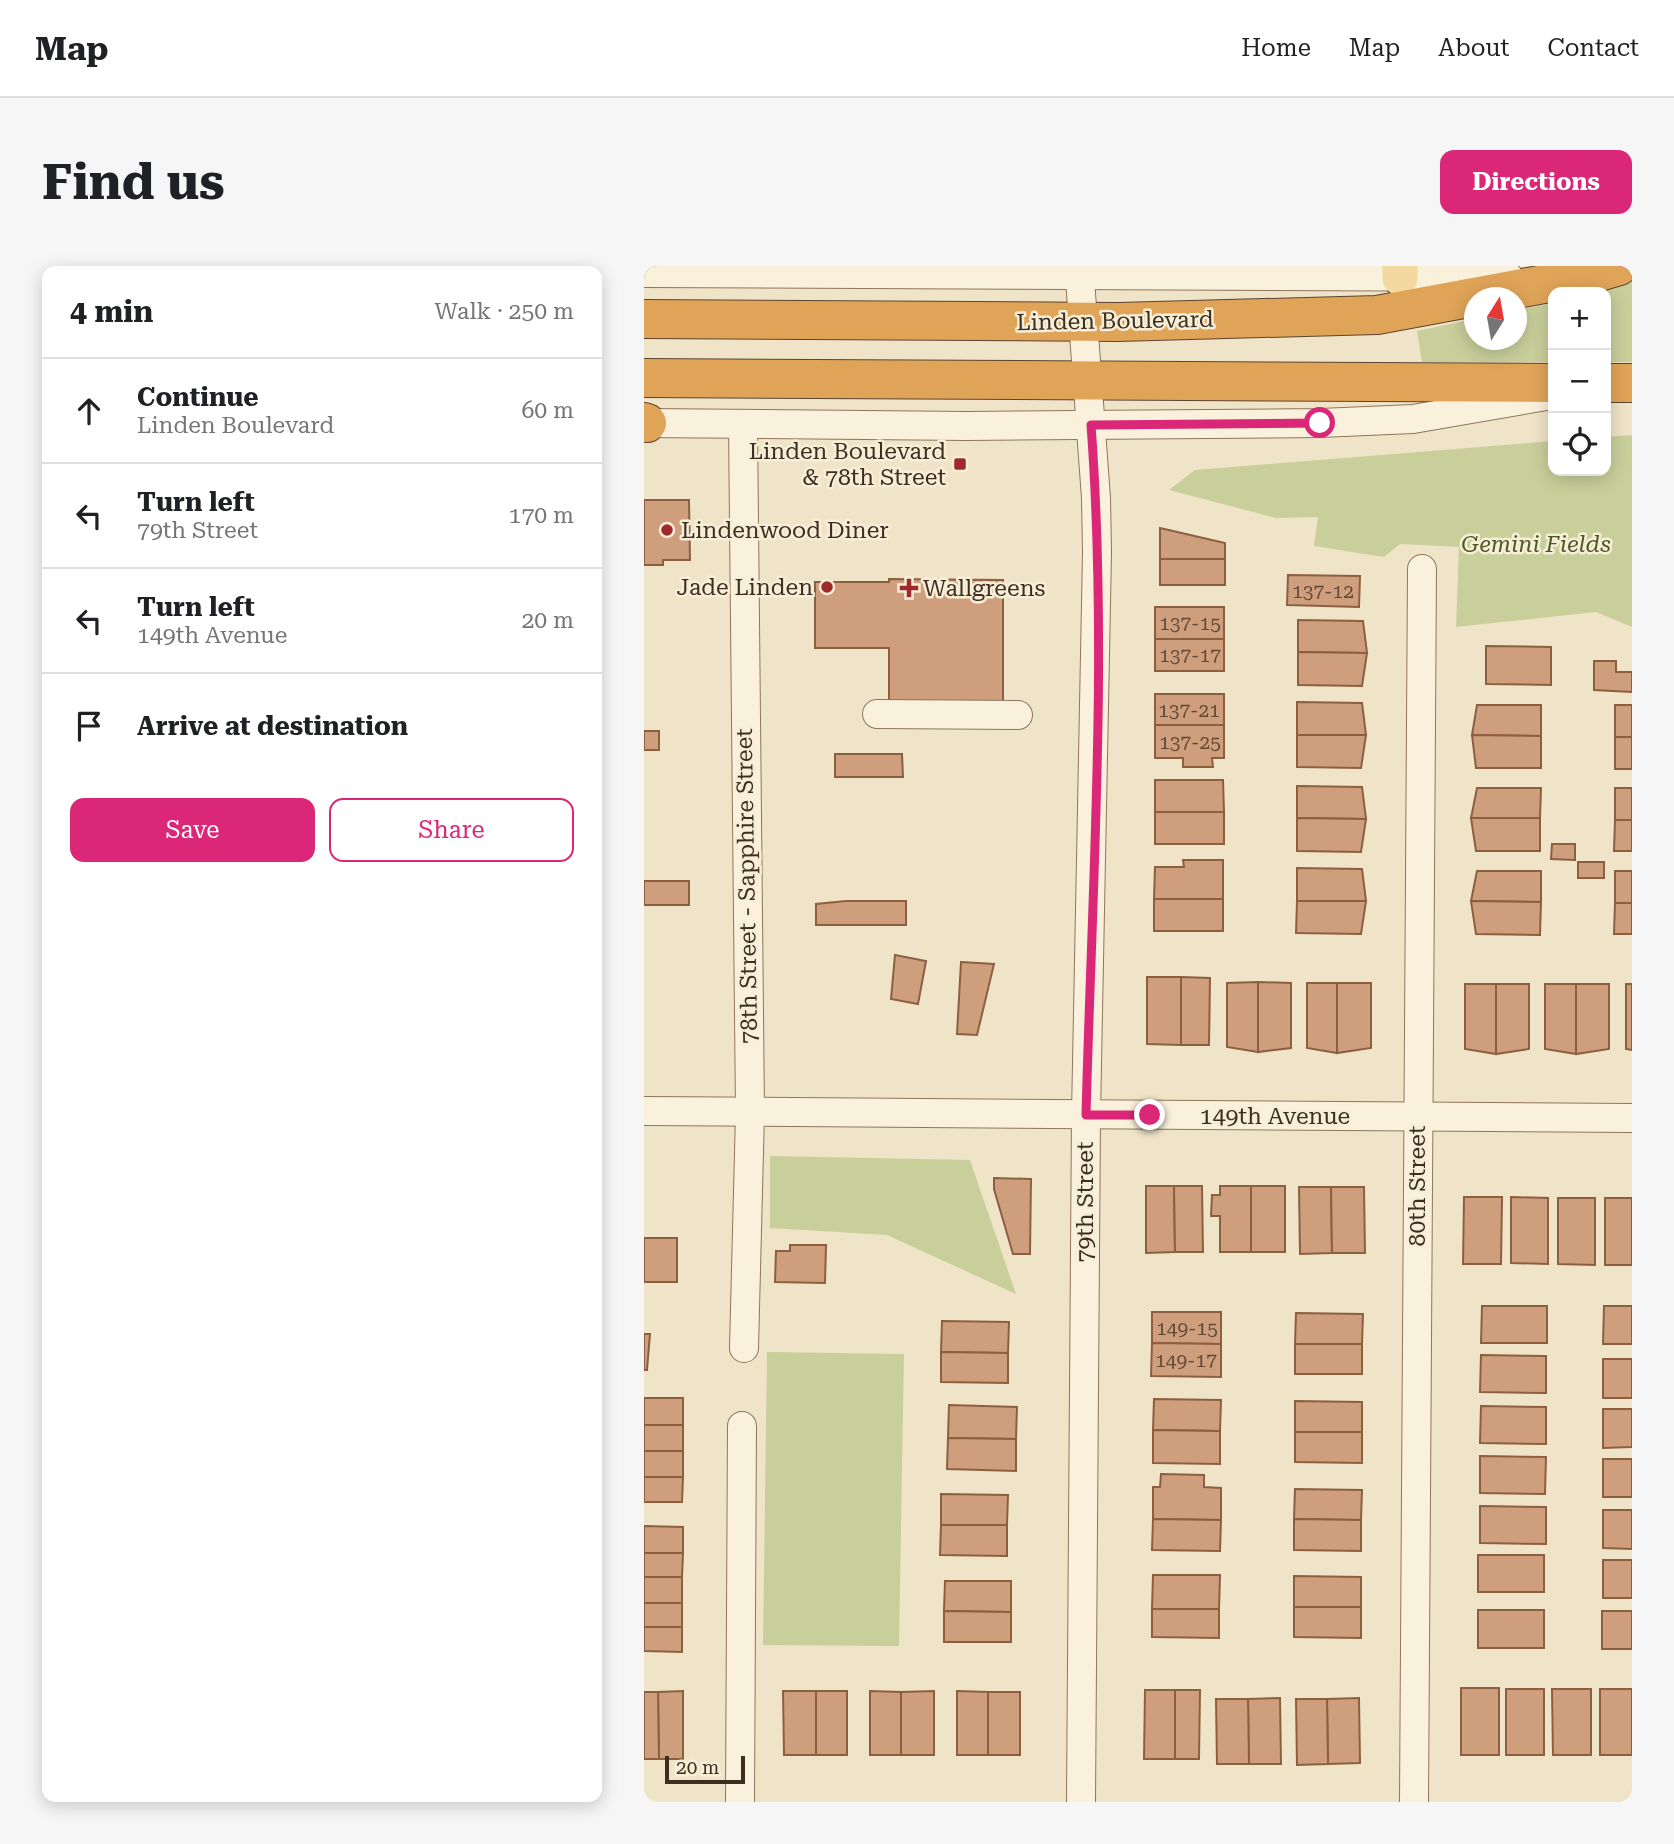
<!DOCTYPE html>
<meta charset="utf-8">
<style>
:root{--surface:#fff;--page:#f6f6f6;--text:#202124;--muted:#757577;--line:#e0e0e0;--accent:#db2777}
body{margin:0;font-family:"Roboto Serif",serif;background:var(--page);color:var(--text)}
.controls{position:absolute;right:21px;top:21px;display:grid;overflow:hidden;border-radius:14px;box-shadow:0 4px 18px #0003}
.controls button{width:63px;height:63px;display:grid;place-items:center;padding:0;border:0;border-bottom:2px solid var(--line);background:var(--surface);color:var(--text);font:35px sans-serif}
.compass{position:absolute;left:820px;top:21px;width:63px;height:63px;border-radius:50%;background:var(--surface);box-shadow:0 4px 18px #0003;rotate:11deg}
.scale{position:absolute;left:21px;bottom:18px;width:80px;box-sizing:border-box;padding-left:7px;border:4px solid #3d2e20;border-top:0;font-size:19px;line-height:24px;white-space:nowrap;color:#3d2e20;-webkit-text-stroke:5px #f7eed8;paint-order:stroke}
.stop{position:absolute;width:21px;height:21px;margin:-16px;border:5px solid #db2777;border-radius:50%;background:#fff}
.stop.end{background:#db2777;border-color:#fff;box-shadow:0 2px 7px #0008}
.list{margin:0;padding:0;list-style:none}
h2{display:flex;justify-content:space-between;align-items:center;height:91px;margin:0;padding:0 28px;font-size:30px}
h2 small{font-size:23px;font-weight:400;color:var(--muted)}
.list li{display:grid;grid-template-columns:46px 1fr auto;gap:21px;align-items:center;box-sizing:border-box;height:105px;padding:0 28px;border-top:2px solid var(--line)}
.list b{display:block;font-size:26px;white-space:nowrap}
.list p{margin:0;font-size:23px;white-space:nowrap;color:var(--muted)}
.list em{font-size:23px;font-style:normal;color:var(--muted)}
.actions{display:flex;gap:14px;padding:21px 28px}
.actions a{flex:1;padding:16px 0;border:2px solid var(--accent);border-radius:14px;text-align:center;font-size:24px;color:var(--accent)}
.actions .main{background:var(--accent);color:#fff}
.icon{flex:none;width:38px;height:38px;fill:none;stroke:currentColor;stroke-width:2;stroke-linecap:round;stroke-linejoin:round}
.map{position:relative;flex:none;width:988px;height:1536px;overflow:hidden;border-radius:14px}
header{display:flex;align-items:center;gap:42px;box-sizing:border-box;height:98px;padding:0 35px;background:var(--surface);border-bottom:2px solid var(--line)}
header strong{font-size:33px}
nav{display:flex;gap:38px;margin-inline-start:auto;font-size:24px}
.intro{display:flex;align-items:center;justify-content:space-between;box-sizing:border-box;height:168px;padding:0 42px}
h1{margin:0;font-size:49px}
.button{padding:18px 32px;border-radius:14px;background:var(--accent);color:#fff;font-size:24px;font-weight:700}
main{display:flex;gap:42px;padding:0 42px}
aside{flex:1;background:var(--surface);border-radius:14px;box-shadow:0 4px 18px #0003}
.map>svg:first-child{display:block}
.green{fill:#c9cf9b}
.building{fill:#cf9f7d;stroke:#8d5f41;stroke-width:2}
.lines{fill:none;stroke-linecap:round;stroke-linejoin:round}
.minor-casing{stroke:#8d765c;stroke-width:30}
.major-casing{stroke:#5b4430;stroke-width:37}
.highway-casing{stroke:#5b4430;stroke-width:40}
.minor{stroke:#faf1dc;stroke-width:28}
.major{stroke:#f3d9a0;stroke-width:35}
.highway{stroke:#e0a458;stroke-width:38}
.route{stroke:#db2777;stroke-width:9}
.poi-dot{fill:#9e2a2b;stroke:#f7eed8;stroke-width:2.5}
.labels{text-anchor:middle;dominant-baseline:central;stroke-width:5;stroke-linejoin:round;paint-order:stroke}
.number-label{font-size:19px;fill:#624a37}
.street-label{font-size:23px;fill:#3d2e20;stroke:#f7eed8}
.poi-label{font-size:23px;fill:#3d2e20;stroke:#f7eed8;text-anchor:end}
.park-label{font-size:23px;font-style:italic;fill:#4d5a26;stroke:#f7eed8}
</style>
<header>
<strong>Map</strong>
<nav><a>Home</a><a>Map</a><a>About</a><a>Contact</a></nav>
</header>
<div class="intro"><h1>Find us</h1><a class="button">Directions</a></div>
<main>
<aside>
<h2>4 min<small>Walk · 250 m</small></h2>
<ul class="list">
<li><svg class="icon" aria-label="ahead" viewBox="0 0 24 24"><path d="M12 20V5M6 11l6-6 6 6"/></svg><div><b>Continue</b><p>Linden Boulevard</p></div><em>60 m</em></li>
<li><svg class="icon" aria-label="left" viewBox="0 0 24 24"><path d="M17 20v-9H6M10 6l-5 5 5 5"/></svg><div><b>Turn left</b><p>79th Street</p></div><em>170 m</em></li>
<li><svg class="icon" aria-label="left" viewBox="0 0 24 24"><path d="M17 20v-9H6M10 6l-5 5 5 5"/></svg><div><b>Turn left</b><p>149th Avenue</p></div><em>20 m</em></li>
<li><svg class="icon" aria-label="arrive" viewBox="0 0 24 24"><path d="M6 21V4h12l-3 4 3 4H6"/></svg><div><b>Arrive at destination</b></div></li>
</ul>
<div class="actions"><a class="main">Save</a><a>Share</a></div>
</aside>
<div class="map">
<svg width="988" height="1536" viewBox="0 0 988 1536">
<rect width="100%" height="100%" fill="#f0e4c8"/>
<!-- green -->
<g class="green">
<path d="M988 16V96H962V26H954Z"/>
<path d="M909 37V96H778L773 65 830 53V74H872L873 44Z"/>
<path d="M988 169V361L952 346 812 361 815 281 756 278 740 291 670 280 674 251 632 252 525 224 551 204 909 175V205H962V171Z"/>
<path d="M126 890 326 894 372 1028 243 969 126 962Z"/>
<path d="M123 1086 260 1088 255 1380 119 1379Z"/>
</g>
<!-- building -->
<g class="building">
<path d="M0 234H45L46 294H19V299H0Z"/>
<path d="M516 262 581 277V293H516Z"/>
<rect x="516" y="293" width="65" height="26"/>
<path d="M644 309 716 310 715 341 643 339Z"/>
<path d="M245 313 359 314V437L245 436V382H171V316H245Z"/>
<rect x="511" y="341" width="69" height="32"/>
<path d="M654 354 719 355 723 387 654 386Z"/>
<rect x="511" y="373" width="69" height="32"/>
<path d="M842 380 907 381V419L842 418Z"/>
<path d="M654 386 723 387 718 420 654 419Z"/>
<path d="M950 395H972V406H988V426L950 424Z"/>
<rect x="511" y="428" width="69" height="31"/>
<path d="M653 436 718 437 722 469H653Z"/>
<path d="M833 439H897V470L828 469Z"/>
<rect x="971" y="439" width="17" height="32"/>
<path d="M511 459H580V492H568L569 501H539V492H511Z"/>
<rect x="0" y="465" width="15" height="19"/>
<path d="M653 469H722L717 502 653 501Z"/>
<path d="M828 469 897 470V502H832Z"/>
<rect x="971" y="471" width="17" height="32"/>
<path d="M191 488H258L259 511H191Z"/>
<path d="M511 514H579L580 546H511Z"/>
<path d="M653 520 718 521 722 553 653 552Z"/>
<path d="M833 522H897L896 552H827Z"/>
<rect x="971" y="522" width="17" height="32"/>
<rect x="511" y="546" width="69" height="32"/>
<path d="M653 552 722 553 717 586 653 585Z"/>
<path d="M827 552H896V585H832Z"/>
<path d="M971 554H988V585H970Z"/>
<path d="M908 578H931V594L907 593Z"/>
<path d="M539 594H579V633H510L511 601H540Z"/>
<rect x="934" y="596" width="26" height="16"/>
<path d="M653 602 718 603 722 635H653Z"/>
<path d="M833 605H897V636L827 635Z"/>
<rect x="971" y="605" width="17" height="32"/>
<rect x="0" y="615" width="45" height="24"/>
<rect x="510" y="633" width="69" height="32"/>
<path d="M202 635H262V659H172V638Z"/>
<path d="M653 635H722L717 668 652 667Z"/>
<path d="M827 635 897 636 896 669 832 668Z"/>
<path d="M971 637H988V668H970Z"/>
<path d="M251 689 282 695 274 738 247 733Z"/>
<path d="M317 696 350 698 333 769 313 768Z"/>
<path d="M503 711H537V779L503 778Z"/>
<path d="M537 711 566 712 565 779H537Z"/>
<path d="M614 716V786L583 781V717Z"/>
<path d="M614 716 647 717V782L614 786Z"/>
<path d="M663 717H693V787L663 782Z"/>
<path d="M693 717H727V782L693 787Z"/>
<path d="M821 718H852V788L821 783Z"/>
<path d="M852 718H885V783L852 788Z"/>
<path d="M901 718H932V788L901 783Z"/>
<path d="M932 718H965V783L932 788Z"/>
<path d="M982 718H988V784L982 783Z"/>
<path d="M350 912 387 913 386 988H369L350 923Z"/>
<path d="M502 920H530L531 986 502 987Z"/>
<path d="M530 920H558L559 986H531Z"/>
<path d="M576 920H607V986H576V950H567L568 929H576Z"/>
<rect x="607" y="920" width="34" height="66"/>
<path d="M655 921H687L688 987 656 988Z"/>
<path d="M687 921H720L721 987H688Z"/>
<path d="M820 931H858L857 998H819Z"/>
<path d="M867 931 904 932V998L867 997Z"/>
<path d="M914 932H951V999L914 998Z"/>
<rect x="961" y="932" width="27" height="67"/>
<rect x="0" y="972" width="33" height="44"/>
<path d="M146 979H182L181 1017 131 1016 132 985H146Z"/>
<path d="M838 1040H903V1077H837Z"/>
<path d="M960 1040H988V1078H959Z"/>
<path d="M508 1046H577V1078L508 1077Z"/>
<path d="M652 1047 719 1048 718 1078H651Z"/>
<path d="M298 1055 365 1056 364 1087 297 1086Z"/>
<path d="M0 1068H6L3 1104H0Z"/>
<path d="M508 1077 577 1078V1111L507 1110Z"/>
<rect x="651" y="1078" width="67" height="30"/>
<path d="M297 1086 364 1087V1117L297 1116Z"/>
<path d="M837 1089 902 1090V1127L836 1126Z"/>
<rect x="959" y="1093" width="29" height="39"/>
<rect x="0" y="1132" width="39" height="27"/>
<path d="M510 1133 577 1134 576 1165 509 1164Z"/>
<path d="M651 1135 718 1136V1166H651Z"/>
<path d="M305 1139 373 1141 372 1173 304 1172Z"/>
<path d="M837 1140 902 1141V1178L836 1177Z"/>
<path d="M959 1143H988V1181L959 1182Z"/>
<rect x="0" y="1159" width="39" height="26"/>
<path d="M509 1164 576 1165V1198L509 1197Z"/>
<path d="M651 1166H718V1197L651 1196Z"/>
<path d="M304 1172 372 1173V1205L303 1203Z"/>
<rect x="0" y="1185" width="39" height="26"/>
<path d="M836 1190 902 1191 901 1228 836 1227Z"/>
<rect x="959" y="1193" width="29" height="38"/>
<path d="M517 1208 560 1209V1221L577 1222V1254L509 1253V1221H516Z"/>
<path d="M0 1211H39L38 1236H0Z"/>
<path d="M651 1223 718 1224 717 1254 650 1253Z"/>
<path d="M297 1228 364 1229 363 1259H297Z"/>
<path d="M836 1240 902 1241V1278L836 1277Z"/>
<path d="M959 1244H988V1283L959 1282Z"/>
<path d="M509 1253 577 1254 576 1285 508 1284Z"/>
<path d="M650 1253 717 1254V1285L650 1284Z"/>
<path d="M297 1259H363V1290L296 1289Z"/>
<path d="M0 1260 39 1261V1287H0Z"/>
<path d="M0 1287H39L38 1311H0Z"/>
<rect x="834" y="1289" width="66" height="37"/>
<rect x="959" y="1294" width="29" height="38"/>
<path d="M509 1309H576L575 1343H508Z"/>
<path d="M650 1310 717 1311V1341H650Z"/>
<rect x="0" y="1311" width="38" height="26"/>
<path d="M301 1315H367V1346L300 1345Z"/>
<rect x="0" y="1337" width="38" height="24"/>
<path d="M650 1341H717V1372L650 1371Z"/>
<path d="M508 1343H575V1372L508 1371Z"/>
<rect x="834" y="1344" width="66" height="38"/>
<path d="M300 1345 367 1346V1376H300Z"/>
<rect x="958" y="1345" width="30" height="38"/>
<path d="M0 1361H38V1386L0 1385Z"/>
<rect x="817" y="1422" width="38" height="67"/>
<rect x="862" y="1423" width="38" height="66"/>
<path d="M908 1423H947V1489H909Z"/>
<rect x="956" y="1423" width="32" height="66"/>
<path d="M501 1424H531V1493H500Z"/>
<path d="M531 1424H556L555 1493H531Z"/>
<path d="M39 1425V1493H15L14 1426Z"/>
<path d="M139 1425H172V1489H140Z"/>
<rect x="172" y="1425" width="31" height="64"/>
<path d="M226 1425 257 1426V1489H226Z"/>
<path d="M290 1425V1489H257V1426Z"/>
<path d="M313 1425 344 1426V1489H313Z"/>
<path d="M0 1426H14L15 1493H0Z"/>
<rect x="344" y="1426" width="32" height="63"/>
<path d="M636 1432 637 1498H605L604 1433Z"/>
<path d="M715 1432 716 1497 684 1498 683 1433Z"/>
<path d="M572 1433H604L605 1498H573Z"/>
<path d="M652 1433H683L684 1498 653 1499Z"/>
</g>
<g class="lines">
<defs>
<g id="minor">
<path d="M435 0 452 232 453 286 442 849 437 1536"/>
<path d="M0 7 865 11"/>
<path d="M0 157 323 160 676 157 769 153 902 130"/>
<path d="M99 158 106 847 100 1082"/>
<path d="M233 448 374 449"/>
<path d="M0 845 988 852"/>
<path d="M96 1536 98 1160"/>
<path d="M770 1536 778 303"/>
</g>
<path id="major" d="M756 12V0"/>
<g id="highway">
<path d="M0 53 474 56 733 49 938 11 975 0"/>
<path d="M0 112 909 117"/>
<path d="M962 117H988"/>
<path d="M0 156 3 157"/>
</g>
</defs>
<!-- minor casing -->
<use href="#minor" class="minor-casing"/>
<!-- major casing -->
<use href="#major" class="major-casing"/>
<!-- highway casing -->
<use href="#highway" class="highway-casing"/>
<!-- minor -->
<use href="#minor" class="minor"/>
<!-- major -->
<use href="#major" class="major"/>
<!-- highway -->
<use href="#highway" class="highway"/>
</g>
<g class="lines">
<!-- route -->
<path class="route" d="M506 849H442C448 620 464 388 447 159L676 157"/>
</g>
<!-- markers -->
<g class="poi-dot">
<rect x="309" y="191" width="14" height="14" rx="3.5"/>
<circle cx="23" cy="264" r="7"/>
<circle cx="183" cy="321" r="7"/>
<path d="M261.5 311.5h7v7h7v7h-7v7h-7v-7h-7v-7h7z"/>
</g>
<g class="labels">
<!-- number labels -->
<g class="number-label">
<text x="679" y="325">137-12</text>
<text x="546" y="357">137-15</text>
<text x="546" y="389">137-17</text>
<text x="545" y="444">137-21</text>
<text x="546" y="476">137-25</text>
<text x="543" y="1062">149-15</text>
<text x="542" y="1094">149-17</text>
</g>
<!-- street labels -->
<g class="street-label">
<text transform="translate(471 55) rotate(-1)">Linden Boulevard</text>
<text transform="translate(103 620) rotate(-91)">78th Street - Sapphire Street</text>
<text x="631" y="850">149th Avenue</text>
<text transform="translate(773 920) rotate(-90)">80th Street</text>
<text transform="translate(441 936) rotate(-90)">79th Street</text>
</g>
<!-- poi labels -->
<g class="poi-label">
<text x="302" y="185">Linden Boulevard<tspan x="302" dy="26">&amp; 78th Street</tspan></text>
<text x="37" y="264" text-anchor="start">Lindenwood Diner</text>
<text x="169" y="321">Jade Linden</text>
<text x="279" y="322" text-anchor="start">Wallgreens</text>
</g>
<!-- park labels -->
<g class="park-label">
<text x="892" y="278">Gemini Fields</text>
</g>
</g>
</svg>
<div class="controls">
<button>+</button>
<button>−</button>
<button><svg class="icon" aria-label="locate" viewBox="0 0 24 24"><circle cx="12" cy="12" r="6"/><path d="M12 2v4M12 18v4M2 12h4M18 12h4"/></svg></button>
</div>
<svg class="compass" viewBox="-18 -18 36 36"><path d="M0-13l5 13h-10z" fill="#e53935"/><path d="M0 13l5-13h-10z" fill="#757577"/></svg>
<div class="scale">20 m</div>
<div class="stop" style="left:676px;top:157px"></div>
<div class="stop end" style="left:506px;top:849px"></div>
</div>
</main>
